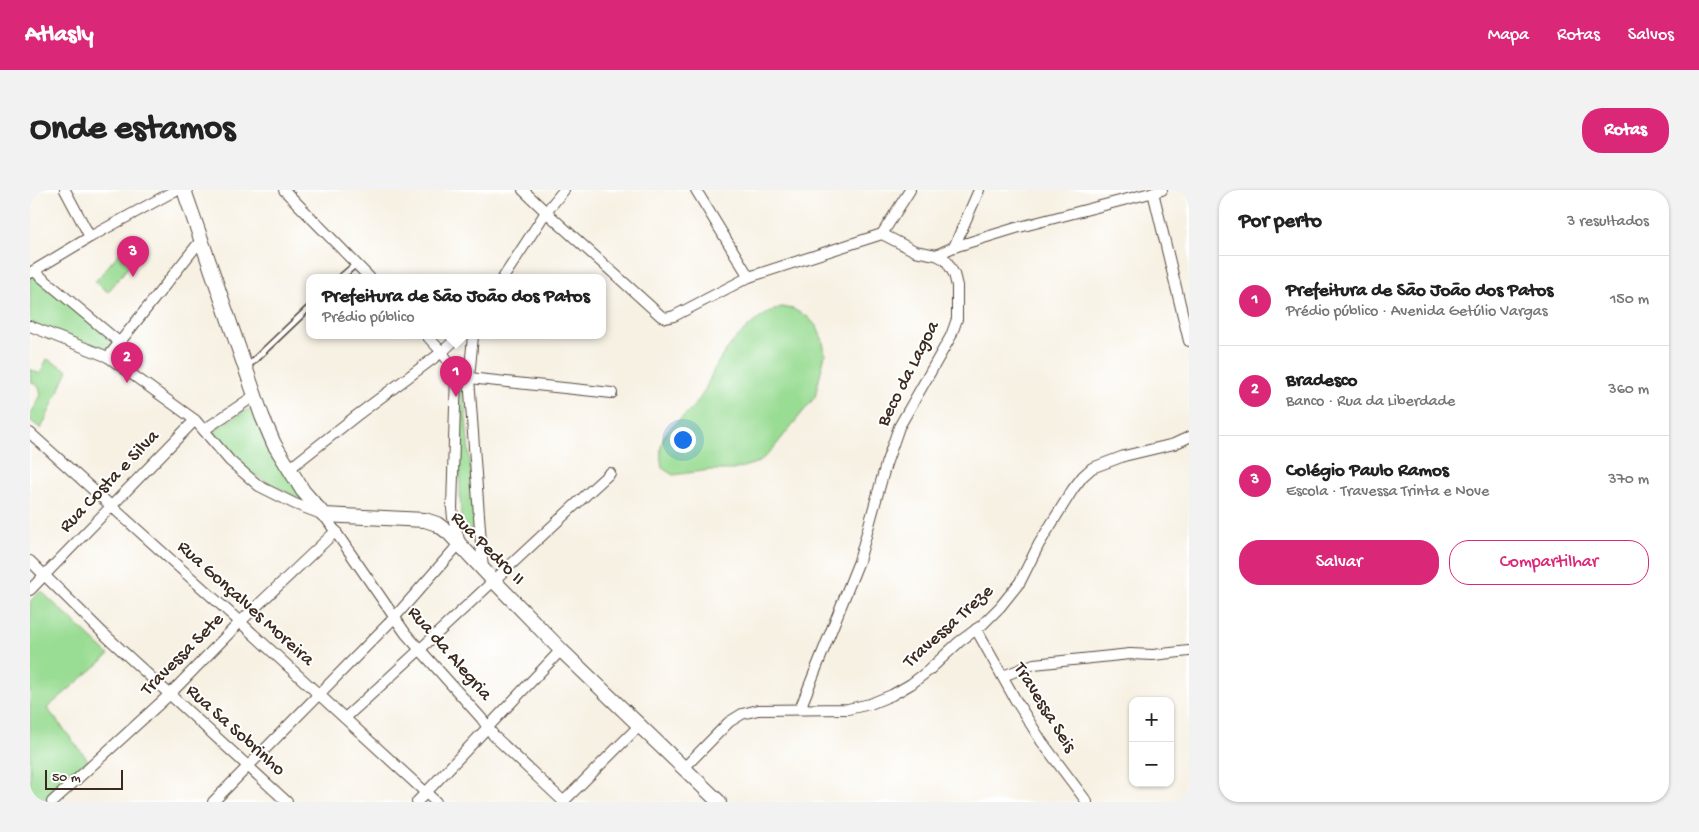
<!DOCTYPE html>
<html lang="pt">
<meta charset="utf-8">
<style>
:root{--surface:#fff;--page:#f2f2f2;--text:#222;--muted:#767676;--line:#e0e0e0;--accent:#db2777}
body{margin:0;font-family:"Gochi Hand",sans-serif;background:var(--page);color:var(--text)}
.controls{position:absolute;right:15px;bottom:15px;display:grid;overflow:hidden;border-radius:10px;box-shadow:0 1px 4px #0004}
.controls button{width:45px;height:45px;display:grid;place-items:center;padding:0;border:0;border-bottom:1px solid var(--line);background:var(--surface);color:var(--text);font:25px sans-serif}
.scale{position:absolute;left:15px;bottom:12px;width:78px;box-sizing:border-box;padding-left:5px;border:2px solid #3b2a1e;border-top:0;font-size:14px;line-height:18px;white-space:nowrap;color:#3b2a1e;-webkit-text-stroke:4px #fff;paint-order:stroke}
.you{position:absolute;left:652px;top:249px;width:18px;height:18px;margin:-12px;border:4px solid #fff;border-radius:50%;background:#1a73e8;box-shadow:0 0 0 8px #1a73e833}
.badge{display:grid;place-items:center;width:32px;height:32px;border-radius:50%;background:var(--accent);color:#fff;font-size:16px;font-weight:700}
.pin{position:absolute;translate:-50% -41px;filter:drop-shadow(0 1px 2px #0008)}
.pin::after{content:'';position:absolute;top:26px;width:18px;height:15px;background:inherit;clip-path:polygon(0 0,100% 0,50% 100%)}
.popup{position:absolute;left:276px;top:84px;width:300px;height:65px;box-sizing:border-box;display:grid;place-content:center;border-radius:10px;background:var(--surface);filter:drop-shadow(0 1px 4px #0005);font-size:16px;white-space:nowrap;color:var(--muted)}
.popup b{font-size:19px;color:var(--text)}
.popup::after{content:'';position:absolute;left:50%;top:100%;margin-left:-10px;border:10px solid transparent;border-top-color:var(--surface)}
.list{margin:0;padding:0;list-style:none}
h2{display:flex;justify-content:space-between;align-items:center;height:65px;margin:0;padding:0 20px;font-size:21px}
h2 small{font-size:16px;font-weight:400;color:var(--muted)}
.list li{display:grid;grid-template-columns:32px 1fr auto;gap:15px;align-items:center;box-sizing:border-box;height:90px;padding:0 20px;border-top:1px solid var(--line)}
.list b{display:block;font-size:19px;white-space:nowrap}
.list p{margin:0;font-size:16px;white-space:nowrap;color:var(--muted)}
.list em{font-size:16px;font-style:normal;color:var(--muted)}
.actions{display:flex;gap:10px;padding:15px 20px}
.actions a{flex:1;padding:11px 0;border:1px solid var(--accent);border-radius:20px;text-align:center;font-size:18px;color:var(--accent)}
.actions .main{background:var(--accent);color:#fff}
.map{position:relative;flex:none;width:1159px;height:612px;overflow:hidden;border-radius:20px}
header{display:flex;align-items:center;gap:30px;box-sizing:border-box;height:70px;padding:0 25px;background:var(--accent);color:#fff}
header strong{font-size:24px}
nav{display:flex;gap:28px;margin-inline-start:auto;font-size:18px}
.intro{display:flex;align-items:center;justify-content:space-between;box-sizing:border-box;height:120px;padding:0 30px}
h1{margin:0;font-size:35px}
.button{padding:12px 22px;border-radius:20px;background:var(--accent);color:#fff;font-size:18px;font-weight:700}
main{display:flex;gap:30px;padding:0 30px}
aside{flex:1;background:var(--surface);border-radius:20px;box-shadow:0 1px 4px #0004}
.map>svg:first-child{display:block}
.green{fill:#99dc93;stroke:#6a8358}
.lines{fill:none;stroke-linecap:round;stroke-linejoin:round}
.lane-casing{stroke:#57483c;stroke-width:8}
.street-casing{stroke:#57483c;stroke-width:12}
.secondary-casing{stroke:#57483c;stroke-width:16}
.lane{stroke:#fff;stroke-width:5}
.street{stroke:#fff;stroke-width:10}
.secondary{stroke:#fff;stroke-width:14}
.labels{text-anchor:middle;dominant-baseline:central;stroke-width:4;stroke-linejoin:round;paint-order:stroke}
.street-label{font-size:19px;fill:#3b2a1e;stroke:#fff}
</style>
<header>
<strong>Atlasly</strong>
<nav><a>Mapa</a><a>Rotas</a><a>Salvos</a></nav>
</header>
<div class="intro"><h1>Onde estamos</h1><a class="button">Rotas</a></div>
<main>
<div class="map">
<svg width="1159" height="612" viewBox="0 0 1159 612">
<rect width="100%" height="100%" fill="#fff"/>
<filter id="ink" filterUnits="userSpaceOnUse"><feTurbulence type="fractalNoise" baseFrequency=".02" numOctaves="2"/><feDisplacementMap in="SourceGraphic" scale="10" xChannelSelector="R" yChannelSelector="G"/><feConvolveMatrix kernelMatrix="1 2 1 2 8 2 1 2 1" color-interpolation-filters="sRGB"/></filter>
<filter id="wash" filterUnits="userSpaceOnUse"><feTurbulence type="fractalNoise" baseFrequency=".0096" numOctaves="4" result="noise"/><feDisplacementMap in="SourceGraphic" scale="20" xChannelSelector="R" yChannelSelector="G"/><feGaussianBlur stdDeviation="1.12" result="paint"/><feColorMatrix in="noise" values="0 0 0 0 0 0 0 0 0 0 0 0 0 0 0 0 0 1.4 0 .05"/><feComposite in="paint" operator="in"/></filter>
<g filter="url(#wash)">
<rect width="100%" height="100%" fill="#f7f1e3"/>
<!-- green -->
<g class="green">
<path d="M90 62 102 72 78 102 65 92Z"/>
<path d="M3 84 87 153 77 165 0 134V86Z"/>
<path d="M751 117 763 119 778 127 787 137 793 151 795 164 785 207 742 260 729 272 703 280H680L643 285 632 278C625 236 646 239 667 212 675 203 679 189 685 178 698 153 724 127 751 117Z"/>
<path d="M17 169 38 180 11 239 0 230V226L11 205 9 197 0 191V179L10 184Z"/>
<path d="M433 195 446 340 431 339 428 196Z"/>
<path d="M218 219 225 221 236 254 275 312 217 281 186 245 185 242 189 237Z"/>
<path d="M11 401 79 465 17 518 58 570 12 612H0V411Z"/>
</g>
</g>
<g filter="url(#ink)">
<g class="lines">
<defs>
<g id="lane">
<path d="M310 88 326 74"/>
<path d="M217 177 280 117"/>
</g>
<g id="street">
<path d="M35 0 60 47"/>
<path d="M254 0 340 88"/>
<path d="M493 0 516 22 631 126 636 128 644 126 719 87 852 44 885 61 906 65 916 70 924 84 927 96V129L921 146 869 237 856 274 829 371 770 519"/>
<path d="M666 0 719 87"/>
<path d="M1123 2 1159 151"/>
<path d="M852 44 880 0"/>
<path d="M924 57 949 0"/>
<path d="M906 65 924 57 986 38 1132 0"/>
<path d="M4 81 89 152"/>
<path d="M0 83 60 47 146 0"/>
<path d="M473 88 516 22 534 0"/>
<path d="M0 136 78 167 165 230 200 271 229 296 265 314 294 325 376 444 452 529 464 546 534 612"/>
<path d="M397 146 412 162 426 183"/>
<path d="M443 146 439 188 453 380"/>
<path d="M78 167 171 50"/>
<path d="M434 186 439 188 582 203"/>
<path d="M174 240 224 206"/>
<path d="M0 243 210 432 406 612"/>
<path d="M259 279 326 226 412 162 429 146"/>
<path d="M0 371 75 445 257 612"/>
<path d="M0 400 165 230"/>
<path d="M946 439 985 509 1012 552 1057 612"/>
<path d="M973 486 1004 474 1100 464 1123 465 1159 461"/>
<path d="M315 528C404 448 491 364 580 283"/>
<path d="M654 578 699 532 712 524 728 520 818 519 840 514 862 505 881 494 898 481 929 452 952 435 970 417 990 392 1009 354 1043 299 1053 286 1062 278 1094 266 1144 254 1159 247"/>
<path d="M22 612 139 505 210 432 306 341"/>
<path d="M183 612 364 428 430 353 423 328 422 318 426 183"/>
<path d="M387 612 531 460"/>
<path d="M533 612 610 535"/>
</g>
<path id="secondary" d="M154 0 232 226 244 254 273 301 294 325 395 330 407 334 419 343 463 390 531 460 689 612"/>
</defs>
<!-- lane casing -->
<use href="#lane" class="lane-casing"/>
<!-- street casing -->
<use href="#street" class="street-casing"/>
<!-- secondary casing -->
<use href="#secondary" class="secondary-casing"/>
<!-- lane -->
<use href="#lane" class="lane"/>
<!-- street -->
<use href="#street" class="street"/>
<!-- secondary -->
<use href="#secondary" class="secondary"/>
</g>
</g>
<g class="labels">
<!-- street labels -->
<g class="street-label">
<text transform="translate(879 184) rotate(-63)">Beco da Lagoa</text>
<text transform="translate(80 292) rotate(-46)">Rua Costa e Silva</text>
<text transform="translate(457 359) rotate(45)">Rua Pedro II</text>
<text transform="translate(215 414) rotate(42)">Rua Gonçalves Moreira</text>
<text transform="translate(919 437) rotate(-42)">Travessa Treze</text>
<text transform="translate(419 464) rotate(49)">Rua da Alegria</text>
<text transform="translate(153 465) rotate(-45)">Travessa Sete</text>
<text transform="translate(1014 518) rotate(58)">Travessa Seis</text>
<text transform="translate(205 541) rotate(42)">Rua Sa Sobrinho</text>
</g>
</g>
</svg>
<div class="controls">
<button>+</button>
<button>−</button>
</div>
<div class="scale">50 m</div>
<div class="you"></div>
<div class="pin badge" style="left:426px;top:207px">1</div>
<div class="popup"><b>Prefeitura de São João dos Patos</b>Prédio público</div>
<div class="pin badge" style="left:97px;top:193px">2</div>
<div class="pin badge" style="left:103px;top:87px">3</div>
</div>
<aside>
<h2>Por perto<small>3 resultados</small></h2>
<ul class="list">
<li><span class="badge">1</span><div><b>Prefeitura de São João dos Patos</b><p>Prédio público · Avenida Getúlio Vargas</p></div><em>150 m</em></li>
<li><span class="badge">2</span><div><b>Bradesco</b><p>Banco · Rua da Liberdade</p></div><em>360 m</em></li>
<li><span class="badge">3</span><div><b>Colégio Paulo Ramos</b><p>Escola · Travessa Trinta e Nove</p></div><em>370 m</em></li>
</ul>
<div class="actions"><a class="main">Salvar</a><a>Compartilhar</a></div>
</aside>
</main>
